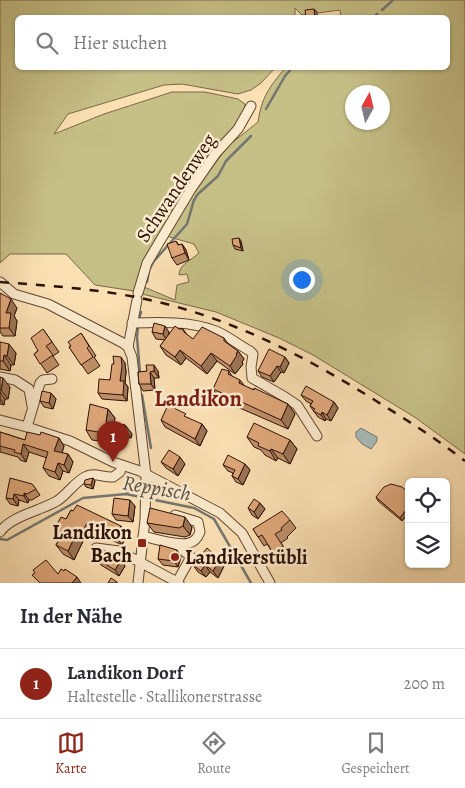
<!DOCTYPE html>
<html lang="de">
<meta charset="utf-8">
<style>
:root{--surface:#fff;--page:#f2f2f3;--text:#2b2b33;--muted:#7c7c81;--line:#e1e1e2;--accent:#8f2418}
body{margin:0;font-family:Alegreya,serif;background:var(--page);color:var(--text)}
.controls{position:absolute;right:15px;bottom:15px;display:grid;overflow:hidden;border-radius:8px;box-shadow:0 1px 4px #0004}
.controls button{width:45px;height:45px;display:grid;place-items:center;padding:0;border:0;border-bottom:1px solid var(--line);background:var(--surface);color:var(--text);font:25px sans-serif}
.compass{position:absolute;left:345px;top:85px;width:45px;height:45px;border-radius:50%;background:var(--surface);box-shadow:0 1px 4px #0004;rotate:8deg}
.you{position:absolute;left:301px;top:279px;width:18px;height:18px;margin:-12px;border:4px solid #fff;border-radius:50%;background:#1a73e8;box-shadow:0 0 0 8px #1a73e833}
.badge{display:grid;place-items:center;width:32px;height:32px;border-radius:50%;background:var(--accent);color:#fff;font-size:16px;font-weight:700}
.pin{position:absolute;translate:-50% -41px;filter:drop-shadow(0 1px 2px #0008)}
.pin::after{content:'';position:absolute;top:26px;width:18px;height:15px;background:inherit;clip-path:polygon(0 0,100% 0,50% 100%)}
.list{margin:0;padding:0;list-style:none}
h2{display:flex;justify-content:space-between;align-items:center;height:65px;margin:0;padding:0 20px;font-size:21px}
h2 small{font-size:16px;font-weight:400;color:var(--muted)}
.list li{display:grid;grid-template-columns:32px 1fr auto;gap:15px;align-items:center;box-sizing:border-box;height:70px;padding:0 20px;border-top:1px solid var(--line)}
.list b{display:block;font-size:19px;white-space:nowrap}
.list p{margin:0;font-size:16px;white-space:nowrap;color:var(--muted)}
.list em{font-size:16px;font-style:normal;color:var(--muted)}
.icon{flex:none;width:28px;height:28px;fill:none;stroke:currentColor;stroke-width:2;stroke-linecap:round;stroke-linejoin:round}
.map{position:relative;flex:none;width:465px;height:583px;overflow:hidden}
.search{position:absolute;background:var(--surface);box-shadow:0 1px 4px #0004;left:15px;right:15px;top:15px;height:55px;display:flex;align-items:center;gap:12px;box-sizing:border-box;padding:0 18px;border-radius:8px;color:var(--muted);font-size:19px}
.sheet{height:135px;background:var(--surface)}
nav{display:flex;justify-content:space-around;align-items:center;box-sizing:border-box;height:70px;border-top:1px solid var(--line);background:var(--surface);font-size:14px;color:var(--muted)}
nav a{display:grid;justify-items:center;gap:2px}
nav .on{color:var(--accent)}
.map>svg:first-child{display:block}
.green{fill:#c6c087;stroke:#796847;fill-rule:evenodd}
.water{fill:#a4bab8;stroke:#747671}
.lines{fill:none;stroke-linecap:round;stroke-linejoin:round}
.stream{stroke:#747671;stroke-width:2.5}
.minor-casing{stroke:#604532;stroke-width:11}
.minor{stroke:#fcebce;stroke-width:9}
.rail{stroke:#2c1107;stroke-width:2.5;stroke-dasharray:9 9;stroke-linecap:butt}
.wall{fill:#c09069;stroke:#2c1107}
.shaded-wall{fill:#9c7555;stroke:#2c1107}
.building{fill:#dfa77a;stroke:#2c1107}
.poi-dot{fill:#8f2418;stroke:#fcebce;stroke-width:2}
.labels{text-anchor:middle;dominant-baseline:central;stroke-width:5;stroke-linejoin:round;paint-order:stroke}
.street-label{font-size:20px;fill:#2c1107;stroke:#fcebce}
.poi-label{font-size:20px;font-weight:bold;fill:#2c1107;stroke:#fcebce;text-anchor:end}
.water-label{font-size:21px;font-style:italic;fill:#564c45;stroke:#fcebce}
.quarter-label{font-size:22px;font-weight:bold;fill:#7a1f14;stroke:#fcebce}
</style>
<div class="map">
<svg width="465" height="583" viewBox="0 0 465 583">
<rect width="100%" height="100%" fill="#fbe0b3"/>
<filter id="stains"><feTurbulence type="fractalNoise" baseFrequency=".004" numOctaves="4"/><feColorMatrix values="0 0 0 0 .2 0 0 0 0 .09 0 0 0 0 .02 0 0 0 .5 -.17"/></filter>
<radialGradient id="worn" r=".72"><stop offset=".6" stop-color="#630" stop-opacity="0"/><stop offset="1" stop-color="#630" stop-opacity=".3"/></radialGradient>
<!-- green -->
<path class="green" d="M0 0H465V454L416 418 313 355 279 338 216 312 142 294 144 287 175 300 177 285 189 282 187 274 179 275C179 264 192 260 199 253L194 244 166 236 201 182 228 146 258 122C262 96 269 88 285 68H448V18L341 17 340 10 302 15 295 8V18H18V68H275L261 83 251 90 238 94 182 84 164 85 68 114 54 134 104 114 172 92H205L238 99 245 104C244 121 231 132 220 144L134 291 95 285 66 254H10L0 263ZM352 92H382V122H352Z"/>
<!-- water -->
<path class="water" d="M361 428 377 437V441L371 449 362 444 356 437V432Z"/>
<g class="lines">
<!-- stream -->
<g class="stream">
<path d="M382 10 393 0"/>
<path d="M373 18 377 14"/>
<path d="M266 109 285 76 292 68"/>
<path d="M147 282 149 270 154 261 187 224 194 200 198 194 218 176 226 161 251 136"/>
<path d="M139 318 141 312"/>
<path d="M138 327 137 337 140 373"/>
<path d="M142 395 151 448"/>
<path d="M126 494 134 483"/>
<path d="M0 539 7 540 83 498 126 494 194 508 214 519 251 583"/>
</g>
<defs>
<g id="minor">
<path d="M0 282 14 294 48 304 123 343 128 347 132 357 146 475 145 520 138 583"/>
<path d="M138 293 147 263 160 241 191 189 216 153 238 129 251 106"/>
<path d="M132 323C160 322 191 321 216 331 228 336 239 345 250 351L253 354 251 367 252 378 285 397 297 405 317 436"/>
<path d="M128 347 137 300"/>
<path d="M0 377 15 380 29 389 32 406"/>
<path d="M0 420 27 427 70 441 113 462 140 471 220 513 242 533 270 583"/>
<path d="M27 427 40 383 43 380 52 379"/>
<path d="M0 532C11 516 40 511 57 501 68 494 75 481 87 476 95 472 104 478 113 477L120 472 122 466"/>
<path d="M143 536C155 539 177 546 189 543 194 542 198 537 200 532L198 522 175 515"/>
<path d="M166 545 184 551 191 557 177 582"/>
<path d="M96 548 119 551 179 583"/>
</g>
</defs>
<!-- minor casing -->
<use href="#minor" class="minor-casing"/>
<!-- minor -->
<use href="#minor" class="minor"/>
<!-- rail -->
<path class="rail" d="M0 282C52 286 103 289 154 301 236 320 310 359 381 404 410 422 438 440 465 461"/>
</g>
<!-- wall -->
<g class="wall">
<path d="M176 241 179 245 182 244 186 250 189 260 177 265 172 258Z"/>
<path d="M241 241 243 251 235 249 233 245Z"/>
<path d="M0 293 17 308 14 316 17 321 15 336H3L0 332Z"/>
<path d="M43 329 59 352 53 356 59 365 47 373 34 354 38 351Z"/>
<path d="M179 329H183L188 336 193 339 224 338 229 345 238 351 244 359 242 362 243 364 235 374 217 361 207 374 186 358 181 365 166 355 160 346 165 340 156 339 152 332H169V335Z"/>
<path d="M81 333 96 356 94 357 100 366 88 374 69 347Z"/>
<path d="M0 342 16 353 14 365H11L10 371 0 369Z"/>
<path d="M285 357 289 363 284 373 281 372 274 382 262 377 258 371Z"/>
<path d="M125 363 126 372 125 383 128 387 127 401 102 399 98 393 110 380 114 364Z"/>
<path d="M158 371 159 378H154L155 390 143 391 139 384 138 372Z"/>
<path d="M229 371 232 376 244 386 288 404 295 414 288 429 219 399 213 389Z"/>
<path d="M0 377 10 387 8 399H5L4 405 0 404Z"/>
<path d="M51 393 56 399 53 409 44 407 40 401Z"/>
<path d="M301 395 334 402 338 408 331 421 326 419 325 421 318 417 310 406 311 404 306 401Z"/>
<path d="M108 409 115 418 114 423 125 425 132 434 131 438H117L116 443 92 440 86 430Z"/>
<path d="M161 420 202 424 207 431 200 446 165 427Z"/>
<path d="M0 432 25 440 40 435 59 438 64 446 62 453 68 454 73 462 69 473 63 471 60 480 49 476 43 468 47 458 29 452 26 462 20 460 18 457 0 452Z"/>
<path d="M247 437 290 440 297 449 290 464 278 458 276 461 265 455 261 450 254 447Z"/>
<path d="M161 462 185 464 178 476 166 468Z"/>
<path d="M245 464 250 470 243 485 236 482 232 476 233 473 228 471 223 465Z"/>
<path d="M95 481 93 489 86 487 84 484Z"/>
<path d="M32 484 40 495 32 500H29L28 503 19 500 18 506 10 504 6 498Z"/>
<path d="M409 493V512L402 521 378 501 376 497Z"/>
<path d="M260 503 265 509 258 519 252 515 248 508Z"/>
<path d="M135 506 133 522 116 520 112 514Z"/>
<path d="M71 510 127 535 122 545 93 531 89 539 85 537 74 560 63 554 56 545 59 540 53 532 66 519Z"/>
<path d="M290 520 296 528 287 537 288 538 281 543 289 555 279 562 267 544 264 546 253 529Z"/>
<path d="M147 523 192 527 190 535 185 537 154 532Z"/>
<path d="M181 557 178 567 163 565 158 559Z"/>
<path d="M97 559 121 560 125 566 119 576 101 565Z"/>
<path d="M220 560 224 566 218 578 210 572 206 577 198 572 193 565Z"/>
</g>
<!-- shaded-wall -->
<g class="shaded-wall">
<path d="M314 9 317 12V18H315Z"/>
<path d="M239 238 241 241 243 251 241 248Z"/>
<path d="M182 244 186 250 189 260 185 253Z"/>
<path d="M11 299 17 308 14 316 17 321 15 336 9 328 6 313Z"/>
<path d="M165 326 169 332 167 341 163 334Z"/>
<path d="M9 344 16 353 14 365 7 356Z"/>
<path d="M180 350 186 358 181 365 175 357Z"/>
<path d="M238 351 244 359 242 362 243 364 235 374 230 366Z"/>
<path d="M211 353 217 361 207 374 201 366Z"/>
<path d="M4 355 11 365 10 371 3 361Z"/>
<path d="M121 357 125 363 126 372 125 383 128 387 127 401 123 395 120 381Z"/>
<path d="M285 357 289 363 284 373 280 367Z"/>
<path d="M154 365 158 371 159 378 154 371Z"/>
<path d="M277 366 281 372 274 382 270 376Z"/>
<path d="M150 372 154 378 155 390 151 384Z"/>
<path d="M3 378 10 387 8 399 1 390Z"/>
<path d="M240 380 247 389 239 383Z"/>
<path d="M0 392 5 399 4 405 0 399Z"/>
<path d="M51 393 56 399 53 409 49 403Z"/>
<path d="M334 402 338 408 331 421 327 415Z"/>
<path d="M288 404 295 414 288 429 281 420Z"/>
<path d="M108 409 115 418 113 429 106 422Z"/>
<path d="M322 412 326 419 325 421 321 415Z"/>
<path d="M202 424 207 431 200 446 195 439Z"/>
<path d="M125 425 132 434 131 438 125 429Z"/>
<path d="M110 429 117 438 116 443 110 434Z"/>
<path d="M59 438 64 446 60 459 54 451Z"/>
<path d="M290 440 297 449 290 464 283 454Z"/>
<path d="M23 444 29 452 26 462 21 454Z"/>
<path d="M271 449 278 458 276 461 270 451Z"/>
<path d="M68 454 73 462 69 473 64 465Z"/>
<path d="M180 457 185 464 178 476 173 469Z"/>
<path d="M58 463 63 471 60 480 55 472Z"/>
<path d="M245 464 250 470 243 485 238 479Z"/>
<path d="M93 478 95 481 93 489 91 485Z"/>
<path d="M24 493 29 500 28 503 24 496Z"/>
<path d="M14 494 19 500 18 506 13 499Z"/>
<path d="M130 500 135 506 133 522 128 516Z"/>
<path d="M260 503 265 509 258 519 254 512Z"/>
<path d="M409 506V512L402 521 400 518Z"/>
<path d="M185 517 192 527 190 535 183 526Z"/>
<path d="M87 523 93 531 89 539 83 531Z"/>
<path d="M121 526 127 535 122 545 116 537Z"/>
<path d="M79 528 85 537 74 560 68 551Z"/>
<path d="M177 550 181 557 178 567 174 561Z"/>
<path d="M121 560 125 566 119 576 115 570Z"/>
<path d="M220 560 224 566 218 578 213 571Z"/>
<path d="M205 565 210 572 206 577 201 571Z"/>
<path d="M77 577 81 583H72Z"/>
</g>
<!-- building -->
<g class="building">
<path d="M314 9 315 18H306L305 10Z"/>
<path d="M239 238 241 248 233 245 232 239Z"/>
<path d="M176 241 178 245 182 244 185 253 172 258 167 244Z"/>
<path d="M0 293 11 299 6 313H11L9 328H0Z"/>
<path d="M154 323 165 326 163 334 152 332Z"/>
<path d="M175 326 179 329H183L184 332 193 339 202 327 224 338V341L238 351 236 354 237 355 230 366 211 353 201 366 180 350 175 357 160 346Z"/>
<path d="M43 329 52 342 46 346 53 355 40 364 34 354 38 351 31 338Z"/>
<path d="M81 333 89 346 87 348 93 357 81 365 69 347 71 346 68 342Z"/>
<path d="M0 342 9 344 7 356 4 355 3 361H0Z"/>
<path d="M269 349 285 357 280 367 277 366 270 376 258 371Z"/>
<path d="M113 356 121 357 122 366 120 381H124L123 395 98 393 99 379 110 380 112 364H114Z"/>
<path d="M146 365H154V371L150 372 151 384H139L138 372 147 371Z"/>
<path d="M222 369 229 371 228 374 240 380 239 383 254 390V388L288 404 281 420 213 389Z"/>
<path d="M0 377 3 378 1 390H0Z"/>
<path d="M306 386 334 402 327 415 322 412 321 415 313 411 315 409 310 406 313 401 301 395Z"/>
<path d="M42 391 51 393 49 403 40 401Z"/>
<path d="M90 404 108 409 106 422 125 425V429H110V434L86 430Z"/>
<path d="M168 405 186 414 184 416 202 424 195 439 161 420Z"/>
<path d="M254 423 290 440 283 454 271 449 270 451 258 446 259 443 247 437Z"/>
<path d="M0 432 25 440 27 432 40 435 41 432 59 438 54 451 68 454 64 465 58 463 55 472 43 468 48 452 23 444 21 454 14 452 15 450 0 446Z"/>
<path d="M169 450 180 457 173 469 161 462Z"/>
<path d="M228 455 245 464 238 479 232 476 235 470 223 465Z"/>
<path d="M10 478 32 484 36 489 27 494 24 493V496L14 494 13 499 6 498Z"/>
<path d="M93 478 91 485 84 484 85 480Z"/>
<path d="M391 484 402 487 409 493V506L400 518 376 497 384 487Z"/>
<path d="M114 498 130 500 128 516 112 514Z"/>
<path d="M254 499 260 503 254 512 248 508Z"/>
<path d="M77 505 121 526 116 537 87 523 83 531 79 528 68 551 56 545 61 536 53 532 61 517 66 519 71 510 73 511Z"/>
<path d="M150 508 185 517 183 526 179 528 147 523Z"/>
<path d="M282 511 290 520 281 528 282 530 275 534 283 546 273 553 262 535 258 537 253 529Z"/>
<path d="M160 545 177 550 174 561 158 559Z"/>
<path d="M207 548 220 560 213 571 205 565 201 571 193 565Z"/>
<path d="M102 549 121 560 115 570 97 559Z"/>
<path d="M46 560 58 574 61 569 64 571 65 569 77 577 72 583H40L32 575 35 573 33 570Z"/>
<path d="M111 578 117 582V583H108Z"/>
</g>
<!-- markers -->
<g class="poi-dot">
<rect x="137" y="538" width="10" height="10" rx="2.5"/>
<circle cx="175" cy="557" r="5"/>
</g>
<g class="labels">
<!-- street labels -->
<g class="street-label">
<text transform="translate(176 188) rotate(-56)">Schwandenweg</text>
</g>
<!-- poi labels -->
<g class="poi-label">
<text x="132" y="532">Landikon<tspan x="132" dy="23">Bach</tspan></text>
<text x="185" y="557" text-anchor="start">Landikerstübli</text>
</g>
<!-- water labels -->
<g class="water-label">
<text transform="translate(157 488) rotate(10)">Reppisch</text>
</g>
<!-- quarter labels -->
<g class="quarter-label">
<text x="198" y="399">Landikon</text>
</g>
</g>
<rect width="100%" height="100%" filter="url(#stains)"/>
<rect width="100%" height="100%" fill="url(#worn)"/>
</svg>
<div class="controls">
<button><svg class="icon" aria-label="locate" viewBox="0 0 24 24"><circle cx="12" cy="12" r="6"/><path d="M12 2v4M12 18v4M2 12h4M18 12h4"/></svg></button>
<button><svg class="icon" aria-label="layers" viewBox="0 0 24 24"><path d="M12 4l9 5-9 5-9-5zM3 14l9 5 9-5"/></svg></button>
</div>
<svg class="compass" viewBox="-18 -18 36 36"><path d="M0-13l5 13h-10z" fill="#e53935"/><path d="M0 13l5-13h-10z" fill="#7c7c81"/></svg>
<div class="you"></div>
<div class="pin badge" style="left:113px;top:462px">1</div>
<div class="search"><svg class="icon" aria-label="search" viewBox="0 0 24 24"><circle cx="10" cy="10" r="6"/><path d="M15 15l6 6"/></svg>Hier suchen</div>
</div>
<section class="sheet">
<h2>In der Nähe<small></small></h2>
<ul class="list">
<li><span class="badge">1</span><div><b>Landikon Dorf</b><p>Haltestelle · Stallikonerstrasse</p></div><em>200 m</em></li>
</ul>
</section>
<nav>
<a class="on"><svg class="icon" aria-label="map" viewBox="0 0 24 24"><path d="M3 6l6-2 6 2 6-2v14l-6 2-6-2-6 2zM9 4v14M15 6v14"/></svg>Karte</a>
<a><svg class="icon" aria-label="directions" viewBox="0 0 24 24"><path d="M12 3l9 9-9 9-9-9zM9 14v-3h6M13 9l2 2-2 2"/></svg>Route</a>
<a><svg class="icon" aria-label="saved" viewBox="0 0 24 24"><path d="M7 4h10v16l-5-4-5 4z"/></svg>Gespeichert</a>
</nav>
